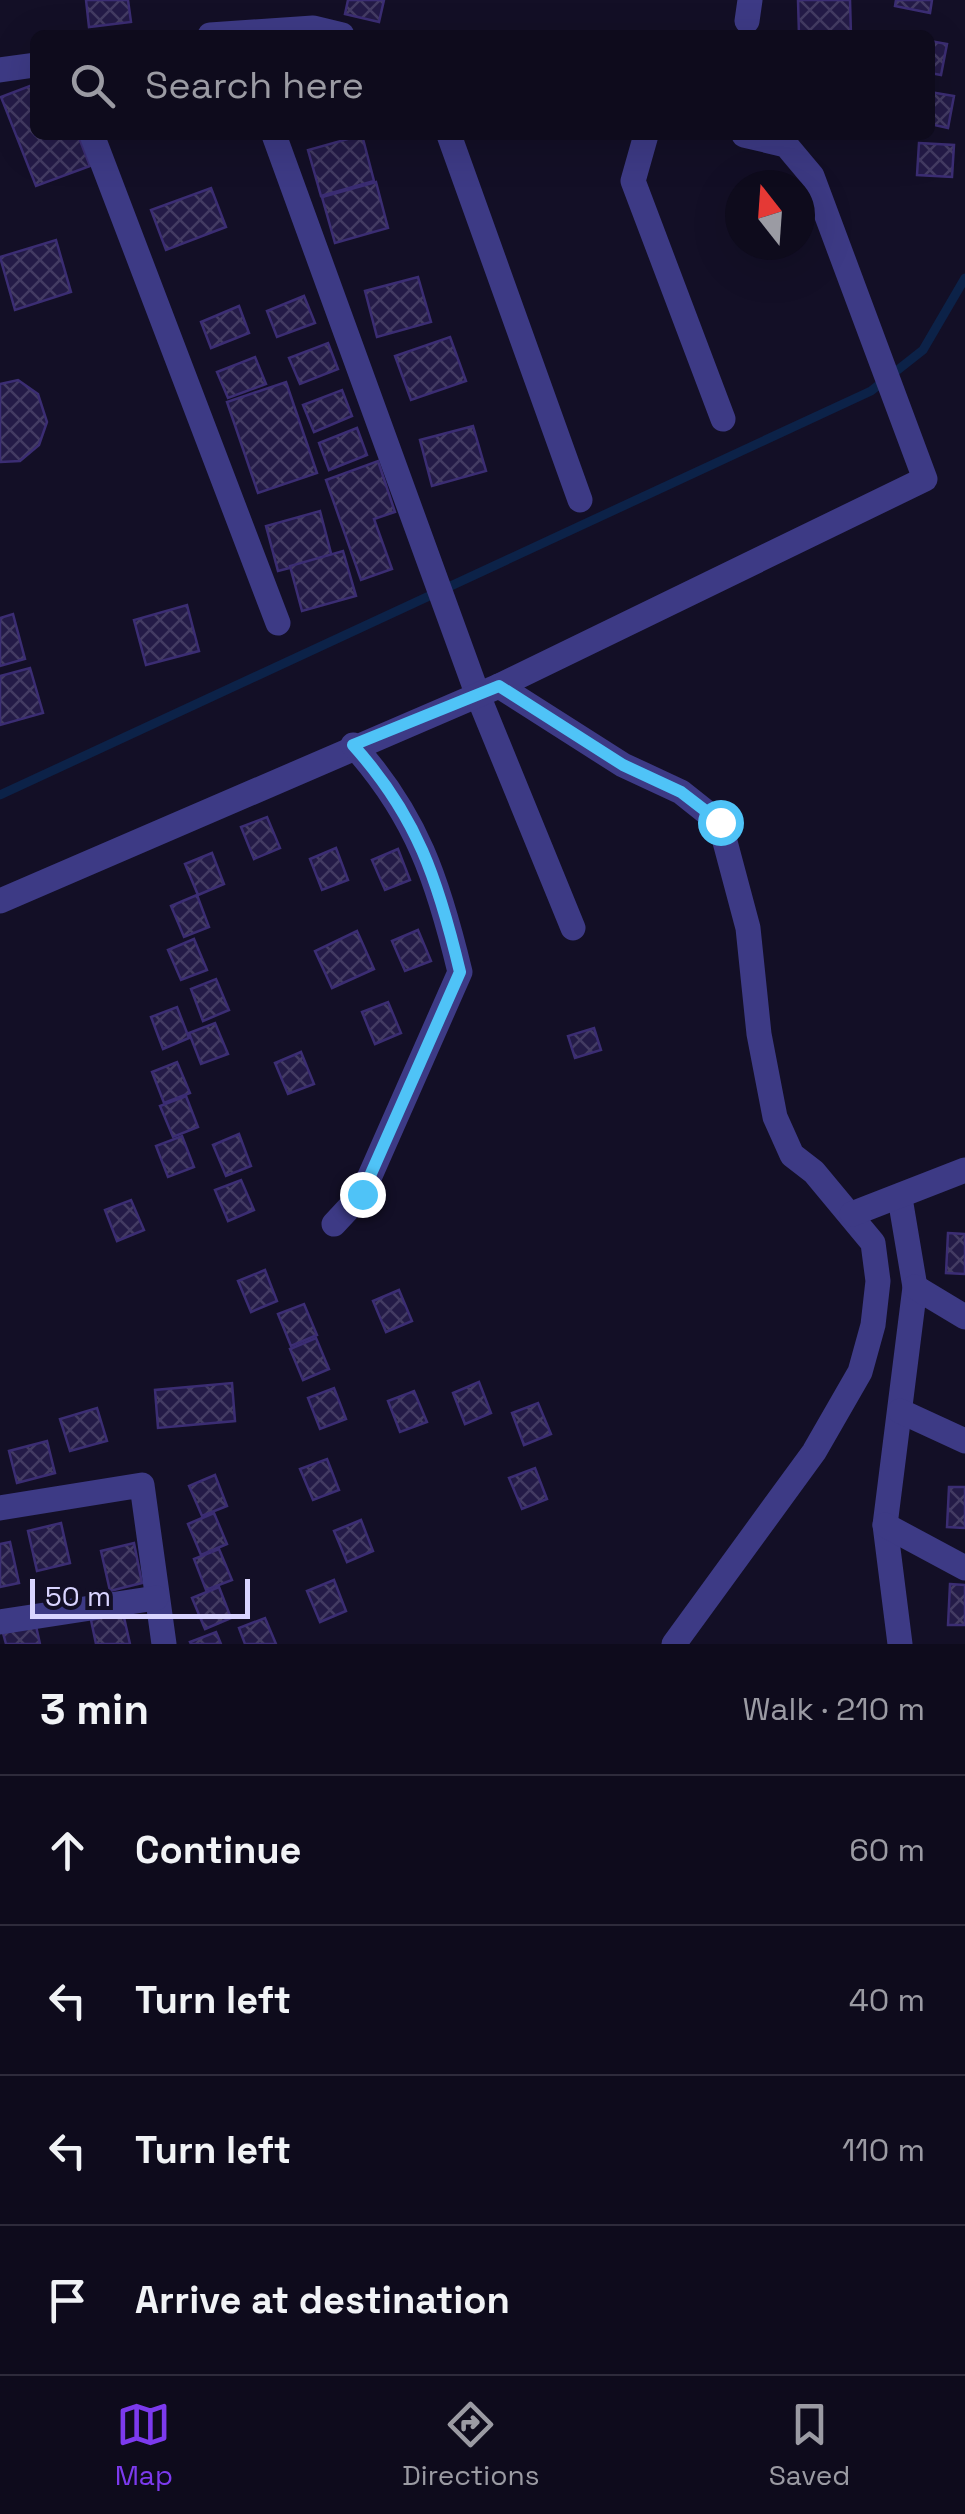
<!DOCTYPE html>
<meta charset="utf-8">
<style>
:root{--surface:#0e0b1c;--page:#171425;--text:#f1f3f6;--muted:#9b9ba3;--line:#2e2b3b;--accent:#7c3aed}
body{margin:0;font-family:"Space Grotesk",sans-serif;background:var(--page);color:var(--text)}
.compass{position:absolute;left:725px;top:170px;width:90px;height:90px;border-radius:50%;background:var(--surface);box-shadow:0 10px 40px #0002;rotate:343deg}
.scale{position:absolute;left:30px;bottom:25px;width:220px;box-sizing:border-box;padding-left:10px;border:5px solid #d9d4ff;border-top:0;font-size:28px;line-height:35px;white-space:nowrap;color:#d9d4ff;-webkit-text-stroke:8px #130f26;paint-order:stroke}
.stop{position:absolute;width:30px;height:30px;margin:-22px;border:8px solid #4fc3f7;border-radius:50%;background:#fff}
.stop.end{background:#4fc3f7;border-color:#fff;box-shadow:0 2px 10px #0008}
.list{margin:0;padding:0;list-style:none}
h2{display:flex;justify-content:space-between;align-items:center;height:130px;margin:0;padding:0 40px;font-size:42px}
h2 small{font-size:32px;font-weight:400;color:var(--muted)}
.list li{display:grid;grid-template-columns:65px 1fr auto;gap:30px;align-items:center;box-sizing:border-box;height:150px;padding:0 40px;border-top:2px solid var(--line)}
.list b{display:block;font-size:38px;white-space:nowrap}
.list em{font-size:32px;font-style:normal;color:var(--muted)}
.icon{flex:none;width:55px;height:55px;fill:none;stroke:currentColor;stroke-width:2;stroke-linecap:round;stroke-linejoin:round}
.map{position:relative;flex:none;width:965px;height:1644px;overflow:hidden}
.search{position:absolute;background:var(--surface);box-shadow:0 10px 40px #0002;left:30px;right:30px;top:30px;height:110px;display:flex;align-items:center;gap:25px;box-sizing:border-box;padding:0 35px;border-radius:15px;color:var(--muted);font-size:38px}
.sheet{height:730px;background:var(--surface)}
nav{display:flex;justify-content:space-around;align-items:center;box-sizing:border-box;height:140px;border-top:2px solid var(--line);background:var(--surface);font-size:28px;color:var(--muted)}
nav a{display:grid;justify-items:center;gap:5px}
nav .on{color:var(--accent)}
.map>svg:first-child{display:block}
.lines{fill:none;stroke-linecap:round;stroke-linejoin:round}
.stream{stroke:#0c2248;stroke-width:9}
.building{fill:url(#building-cross-hatch);stroke:#3b2d73;stroke-width:2.5}
.minor{stroke:#3d3a85;stroke-width:25}
.route{stroke:#4fc3f7;stroke-width:12}
</style>
<div class="map">
<svg width="965" height="1644" viewBox="0 0 965 1644">
<defs>
<pattern id="building-cross-hatch" width="8" height="8" patternUnits="userSpaceOnUse" patternTransform="scale(2.5)"><rect width="8" height="8" fill="#241b47"/><path d="M0 0l8 8M0 8l8-8" fill="none" stroke="#433b63"/></pattern>
</defs>
<rect width="100%" height="100%" fill="#130f26"/>
<g class="lines">
<!-- stream -->
<path class="stream" d="M0 795 871 391 923 350 965 278"/>
</g>
<!-- building -->
<g class="building">
<path d="M86 0H128L131 22 89 27Z"/>
<path d="M348 0H384L379 22 345 14Z"/>
<path d="M798 0H850L851 35H799Z"/>
<path d="M896 0H932L930 13 895 6Z"/>
<path d="M930 41 947 44 941 75 930 73Z"/>
<path d="M35 84V135H78L90 166 36 186 1 97Z"/>
<path d="M930 92 954 96 948 128 930 124Z"/>
<path d="M362 135 374 181 321 196 308 150Z"/>
<path d="M919 143 954 145 952 177 917 175Z"/>
<path d="M376 182 388 228 335 243 322 197Z"/>
<path d="M211 188 226 227 166 250 151 210Z"/>
<path d="M56 240 71 292 15 310 0 257Z"/>
<path d="M418 277 431 322 377 337 365 291Z"/>
<path d="M304 296 315 323 277 337 267 311Z"/>
<path d="M239 306 249 333 211 348 201 322Z"/>
<path d="M450 337 466 381 411 400 395 356Z"/>
<path d="M328 343 338 369 300 384 289 358Z"/>
<path d="M255 357 266 384 228 398 217 372Z"/>
<path d="M18 380 38 394 47 422 39 445 20 461 0 462V384Z"/>
<path d="M286 382 317 473 258 493 227 402Z"/>
<path d="M342 390 352 416 314 432 303 405Z"/>
<path d="M473 426 486 471 432 486 420 440Z"/>
<path d="M357 428 367 455 329 470 319 443Z"/>
<path d="M378 461 395 512 374 519 392 569 361 580 326 480Z"/>
<path d="M320 511 332 557 278 571 266 526Z"/>
<path d="M343 551 356 596 302 611 290 566Z"/>
<path d="M187 605 199 651 146 665 134 620Z"/>
<path d="M13 614 25 659 0 666V618Z"/>
<path d="M30 668 43 713 0 725V676Z"/>
<path d="M267 817 280 848 254 859 241 827Z"/>
<path d="M336 848 348 880 322 890 310 859Z"/>
<path d="M398 849 410 880 385 890 372 860Z"/>
<path d="M212 853 224 884 198 895 185 864Z"/>
<path d="M197 895 209 927 184 937 171 906Z"/>
<path d="M418 930 431 961 405 971 392 941Z"/>
<path d="M357 931 374 969 332 988 315 951Z"/>
<path d="M194 939 207 970 181 980 168 950Z"/>
<path d="M216 979 229 1010 203 1021 191 989Z"/>
<path d="M388 1002 401 1033 375 1044 362 1012Z"/>
<path d="M177 1007 189 1038 163 1049 151 1017Z"/>
<path d="M215 1023 228 1054 201 1064 189 1033Z"/>
<path d="M594 1028 601 1050 575 1058 568 1036Z"/>
<path d="M301 1052 314 1084 288 1094 275 1063Z"/>
<path d="M177 1062 190 1093 164 1103 152 1072Z"/>
<path d="M186 1096 198 1127 173 1137 160 1106Z"/>
<path d="M239 1134 251 1166 226 1176 213 1145Z"/>
<path d="M182 1136 194 1167 168 1177 156 1146Z"/>
<path d="M241 1180 254 1210 228 1221 215 1190Z"/>
<path d="M131 1200 144 1230 117 1241 105 1210Z"/>
<path d="M948 1233 965 1234V1274L946 1273Z"/>
<path d="M265 1270 277 1301 251 1312 238 1281Z"/>
<path d="M399 1290 412 1321 386 1332 373 1301Z"/>
<path d="M304 1304 317 1335 291 1346 278 1314Z"/>
<path d="M316 1338 329 1369 303 1380 290 1349Z"/>
<path d="M479 1382 491 1413 465 1424 453 1393Z"/>
<path d="M232 1383 235 1421 158 1428 155 1390Z"/>
<path d="M334 1388 346 1419 320 1429 308 1398Z"/>
<path d="M414 1391 427 1422 400 1432 388 1401Z"/>
<path d="M538 1403 551 1434 524 1445 512 1413Z"/>
<path d="M97 1408 107 1441 70 1451 60 1419Z"/>
<path d="M47 1441 55 1473 17 1483 9 1451Z"/>
<path d="M327 1459 339 1490 313 1500 300 1469Z"/>
<path d="M535 1468 547 1499 522 1509 509 1478Z"/>
<path d="M215 1475 227 1506 202 1516 189 1486Z"/>
<path d="M949 1487H965V1528L947 1527Z"/>
<path d="M214 1513 227 1544 201 1555 188 1524Z"/>
<path d="M361 1520 373 1551 347 1562 334 1531Z"/>
<path d="M61 1523 70 1563 37 1571 28 1531Z"/>
<path d="M10 1542 19 1583 0 1587V1544Z"/>
<path d="M134 1543 142 1583 110 1591 101 1551Z"/>
<path d="M219 1549 232 1580 206 1590 194 1559Z"/>
<path d="M334 1580 346 1611 320 1622 307 1591Z"/>
<path d="M950 1584 965 1585V1625H948Z"/>
<path d="M219 1587 231 1618 205 1629 192 1598Z"/>
<path d="M123 1613 130 1644H96L91 1620Z"/>
<path d="M265 1618 276 1644H245L239 1628Z"/>
<path d="M36 1626 40 1644H6L3 1633Z"/>
<path d="M216 1632 221 1644H191L190 1642Z"/>
</g>
<g class="lines">
<!-- minor -->
<g class="minor">
<path d="M747 21 750 0"/>
<path d="M210 35 313 28 342 35"/>
<path d="M0 70 35 65"/>
<path d="M92 135 278 623"/>
<path d="M274 135 477 693 573 928"/>
<path d="M449 135 580 500"/>
<path d="M646 135 633 181 723 419"/>
<path d="M499 686 623 765 681 792 720 823 748 928 759 1034 775 1117 792 1155 814 1172 873 1243 878 1281 873 1325 860 1372 814 1452 674 1644"/>
<path d="M0 901 499 686 925 479 812 176 786 145 744 135"/>
<path d="M900 1198 915 1287 885 1525 900 1644"/>
<path d="M852 1214 965 1170"/>
<path d="M334 1224 362 1194 460 972C438 881 417 816 353 745"/>
<path d="M915 1287 965 1317"/>
<path d="M900 1411 965 1441"/>
<path d="M0 1508 142 1485 164 1644"/>
<path d="M885 1525 965 1568"/>
<path d="M0 1622 156 1598"/>
</g>
</g>
<g class="lines">
<!-- route -->
<path class="route" d="M362 1194 460 972C438 880 417 816 353 745L499 686 623 765 681 792 720 822"/>
</g>
</svg>
<svg class="compass" viewBox="-18 -18 36 36"><path d="M0-13l5 13h-10z" fill="#e53935"/><path d="M0 13l5-13h-10z" fill="#9b9ba3"/></svg>
<div class="scale">50 m</div>
<div class="stop" style="left:720px;top:822px"></div>
<div class="stop end" style="left:362px;top:1194px"></div>
<div class="search"><svg class="icon" aria-label="search" viewBox="0 0 24 24"><circle cx="10" cy="10" r="6"/><path d="M15 15l6 6"/></svg>Search here</div>
</div>
<section class="sheet">
<h2>3 min<small>Walk · 210 m</small></h2>
<ul class="list">
<li><svg class="icon" aria-label="ahead" viewBox="0 0 24 24"><path d="M12 20V5M6 11l6-6 6 6"/></svg><div><b>Continue</b></div><em>60 m</em></li>
<li><svg class="icon" aria-label="left" viewBox="0 0 24 24"><path d="M17 20v-9H6M10 6l-5 5 5 5"/></svg><div><b>Turn left</b></div><em>40 m</em></li>
<li><svg class="icon" aria-label="left" viewBox="0 0 24 24"><path d="M17 20v-9H6M10 6l-5 5 5 5"/></svg><div><b>Turn left</b></div><em>110 m</em></li>
<li><svg class="icon" aria-label="arrive" viewBox="0 0 24 24"><path d="M6 21V4h12l-3 4 3 4H6"/></svg><div><b>Arrive at destination</b></div></li>
</ul>
</section>
<nav>
<a class="on"><svg class="icon" aria-label="map" viewBox="0 0 24 24"><path d="M3 6l6-2 6 2 6-2v14l-6 2-6-2-6 2zM9 4v14M15 6v14"/></svg>Map</a>
<a><svg class="icon" aria-label="directions" viewBox="0 0 24 24"><path d="M12 3l9 9-9 9-9-9zM9 14v-3h6M13 9l2 2-2 2"/></svg>Directions</a>
<a><svg class="icon" aria-label="saved" viewBox="0 0 24 24"><path d="M7 4h10v16l-5-4-5 4z"/></svg>Saved</a>
</nav>
